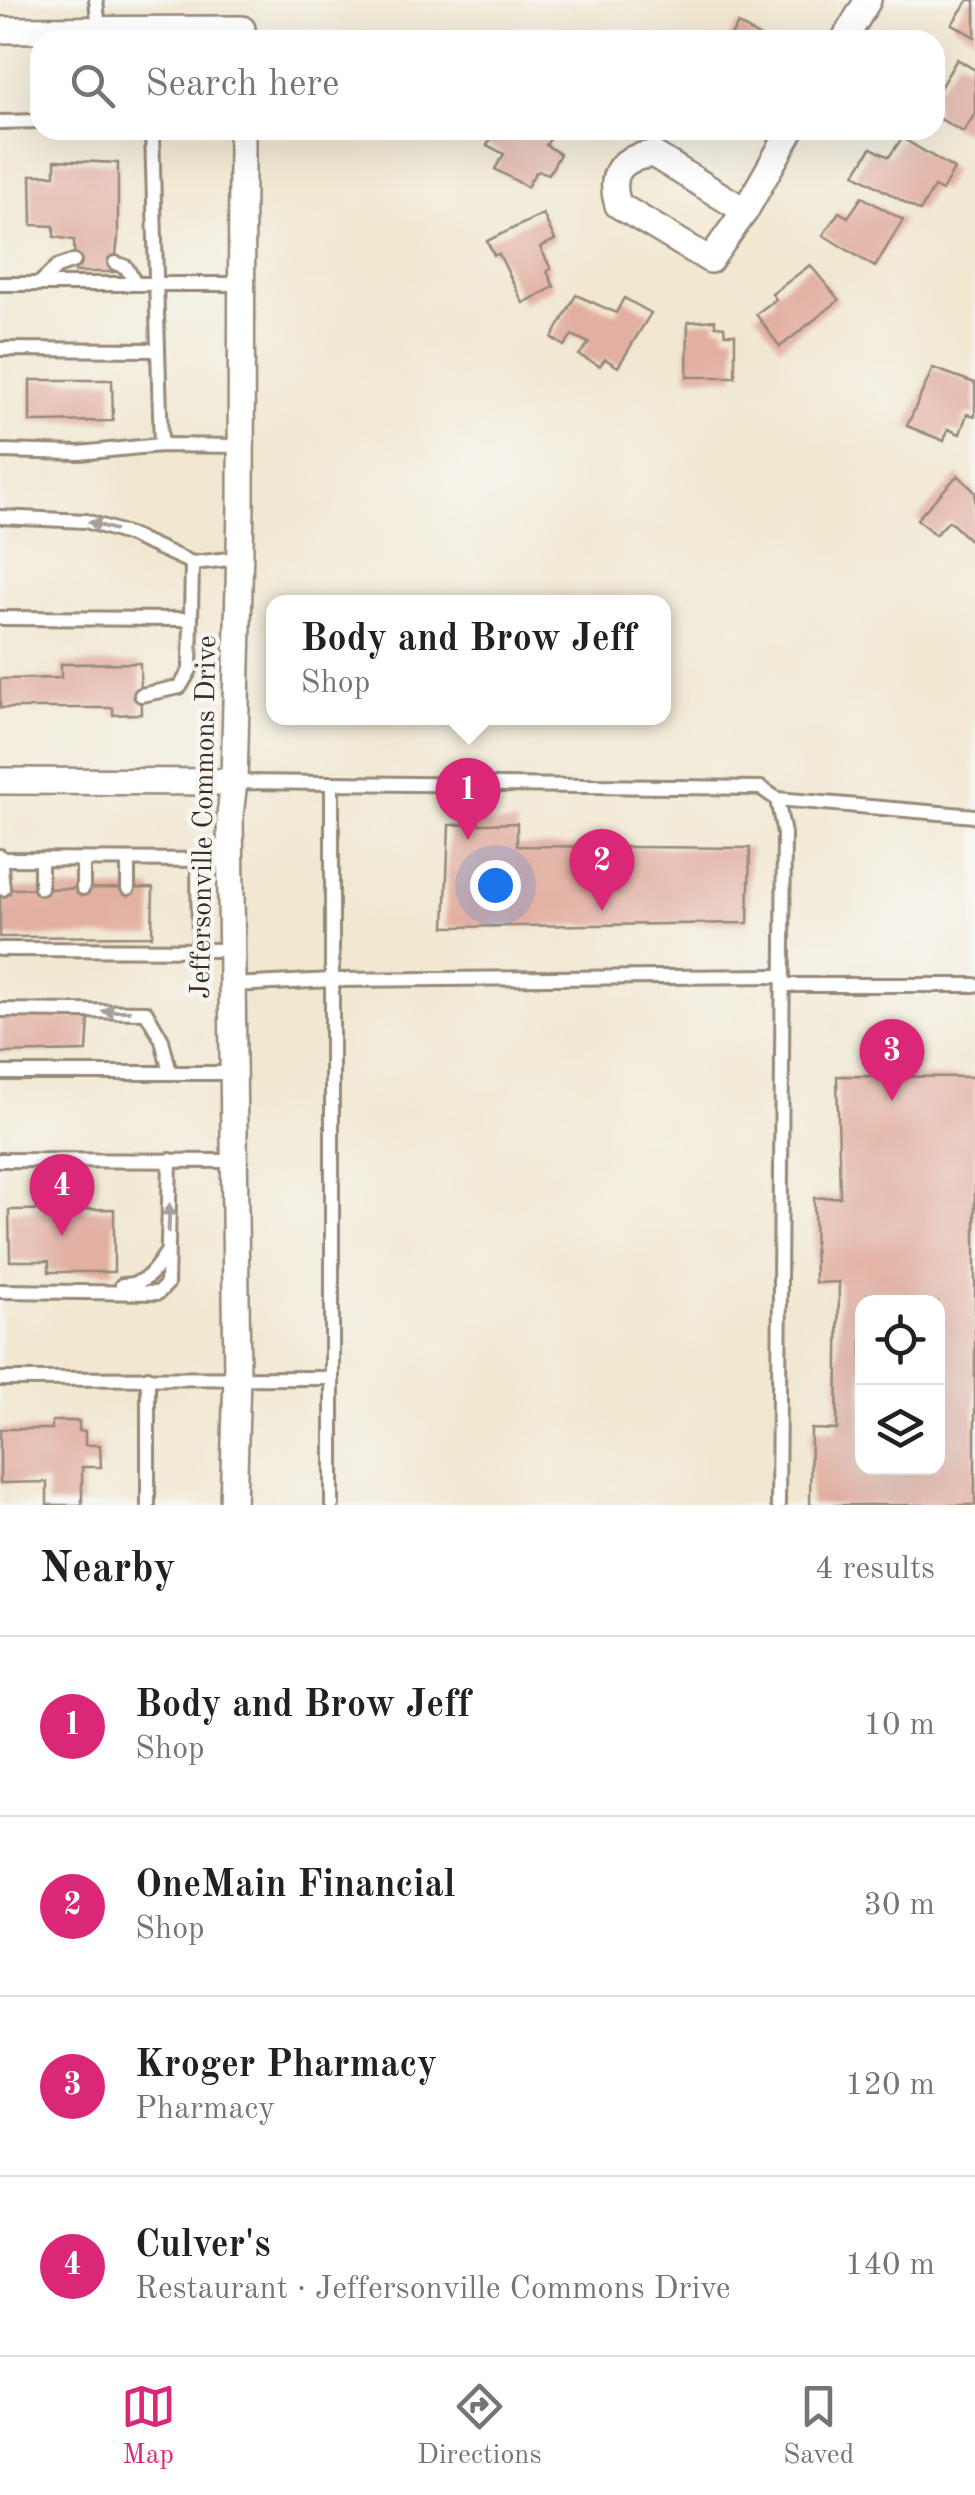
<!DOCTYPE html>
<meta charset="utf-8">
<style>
:root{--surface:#fff;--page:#f6f6f6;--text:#202124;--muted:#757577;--line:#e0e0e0;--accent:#db2777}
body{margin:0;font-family:"Old Standard TT",serif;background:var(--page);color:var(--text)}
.controls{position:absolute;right:30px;bottom:30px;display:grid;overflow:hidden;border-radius:20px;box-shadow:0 10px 40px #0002}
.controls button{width:90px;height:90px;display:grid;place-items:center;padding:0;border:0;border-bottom:2px solid var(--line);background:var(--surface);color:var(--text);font:50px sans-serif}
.you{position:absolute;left:495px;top:885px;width:35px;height:35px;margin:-25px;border:8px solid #fff;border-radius:50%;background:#1a73e8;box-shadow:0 0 0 15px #1a73e833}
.badge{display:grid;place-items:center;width:65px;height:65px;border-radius:50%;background:var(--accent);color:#fff;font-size:32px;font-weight:700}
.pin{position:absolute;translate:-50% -82px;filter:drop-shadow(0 2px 5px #0008)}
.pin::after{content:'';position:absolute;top:52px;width:35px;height:30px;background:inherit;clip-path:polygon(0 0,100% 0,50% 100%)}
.popup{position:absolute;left:266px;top:595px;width:405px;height:130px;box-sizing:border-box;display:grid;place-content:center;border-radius:20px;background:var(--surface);filter:drop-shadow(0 2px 8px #0005);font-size:32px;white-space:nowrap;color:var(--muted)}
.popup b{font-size:38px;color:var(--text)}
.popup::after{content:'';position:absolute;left:50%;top:100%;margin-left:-20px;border:20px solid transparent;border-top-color:var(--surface)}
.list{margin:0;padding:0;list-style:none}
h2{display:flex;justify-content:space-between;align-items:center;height:130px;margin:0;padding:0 40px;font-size:42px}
h2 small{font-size:32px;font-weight:400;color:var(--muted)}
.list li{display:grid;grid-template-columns:65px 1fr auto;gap:30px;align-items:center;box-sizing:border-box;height:180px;padding:0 40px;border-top:2px solid var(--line)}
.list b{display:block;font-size:38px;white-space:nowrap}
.list p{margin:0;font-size:32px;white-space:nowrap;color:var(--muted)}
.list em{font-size:32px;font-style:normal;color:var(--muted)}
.icon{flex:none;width:55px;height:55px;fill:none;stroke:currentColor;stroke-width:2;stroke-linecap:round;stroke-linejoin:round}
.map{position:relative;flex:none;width:975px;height:1505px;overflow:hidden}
.search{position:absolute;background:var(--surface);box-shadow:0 10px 40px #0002;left:30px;right:30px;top:30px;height:110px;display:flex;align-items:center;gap:25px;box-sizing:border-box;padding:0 35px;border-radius:30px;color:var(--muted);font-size:38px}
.sheet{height:850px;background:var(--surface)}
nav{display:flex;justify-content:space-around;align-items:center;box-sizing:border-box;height:140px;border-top:2px solid var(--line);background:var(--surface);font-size:28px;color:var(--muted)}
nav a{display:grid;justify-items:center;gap:5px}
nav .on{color:var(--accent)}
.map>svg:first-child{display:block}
.building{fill:#e2afa1;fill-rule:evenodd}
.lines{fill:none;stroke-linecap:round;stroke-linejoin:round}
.lane-casing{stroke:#968978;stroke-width:18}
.street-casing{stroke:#968978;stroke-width:30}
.lane{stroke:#fff;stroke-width:12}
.street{stroke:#fff;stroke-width:25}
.oneway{fill:#a79f9a}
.labels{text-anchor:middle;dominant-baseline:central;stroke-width:9;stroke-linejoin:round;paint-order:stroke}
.street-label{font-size:28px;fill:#3b2a1e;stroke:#f6f6f2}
</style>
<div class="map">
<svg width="975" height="1505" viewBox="0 0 975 1505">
<rect width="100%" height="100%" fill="#f6f6f2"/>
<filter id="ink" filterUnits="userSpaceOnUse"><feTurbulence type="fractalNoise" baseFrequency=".01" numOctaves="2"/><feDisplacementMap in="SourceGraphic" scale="20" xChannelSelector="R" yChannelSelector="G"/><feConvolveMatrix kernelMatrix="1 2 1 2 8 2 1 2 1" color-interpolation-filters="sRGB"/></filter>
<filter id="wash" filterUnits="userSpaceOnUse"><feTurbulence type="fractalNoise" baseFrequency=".0048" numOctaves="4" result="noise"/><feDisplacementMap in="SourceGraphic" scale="40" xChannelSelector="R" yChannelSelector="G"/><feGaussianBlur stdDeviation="2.25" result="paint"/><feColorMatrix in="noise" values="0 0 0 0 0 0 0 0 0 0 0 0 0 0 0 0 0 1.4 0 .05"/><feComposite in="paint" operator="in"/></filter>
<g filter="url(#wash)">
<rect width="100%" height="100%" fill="#f2e8d2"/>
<g id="blocks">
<!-- building -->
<g class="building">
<path d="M968 0H975V37L952 24Z"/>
<path d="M738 24 765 40H728Z"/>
<path d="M957 59 975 70V114L963 132 935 116V83L941 86Z"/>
<path d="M496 130H556L546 145 560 154 549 174 540 171 535 173 527 187 495 169 504 154 487 145Z"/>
<path d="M902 138 954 169 942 191 934 187 920 211 855 174 871 148 889 157Z"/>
<path d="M55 160 118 163V238L114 272H75L74 240 54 237V226L32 225 31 175H55Z"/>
<path d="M862 197 903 220 875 267 823 235 839 212 848 217Z"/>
<path d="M543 214 555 240 540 247 551 269 547 271 554 287 523 303 499 254 494 255 487 241Z"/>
<path d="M810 265 839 300 780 347 756 314 776 299 772 294Z"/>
<path d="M576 295 616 313 624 298 651 313 618 367 605 359 600 366 579 355 589 343 572 335 564 346 552 338Z"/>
<path d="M715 320V326L724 327 725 334H735V377H687L688 322Z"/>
<path d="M933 368 975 383V416L967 414 960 434 948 429 944 441 907 426Z"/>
<path d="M30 380H112L113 421 30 422Z"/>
<path d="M958 475 975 492V545L949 521 935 535 917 519Z"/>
<path d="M140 663 141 714 113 715V708H0V679L61 678V664Z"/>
<path d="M517 823V846L750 848 748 923 445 927 449 825Z"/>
<path d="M153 888 152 936 0 937V889Z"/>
<path d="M0 1017H89L87 1051 0 1053Z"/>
<path d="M837 1076 975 1077V1505H810L811 1429 837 1430 839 1282 815 1283 814 1198 840 1197ZM862 1302H938V1468H862Z"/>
<path d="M114 1209V1272H49V1261H10L9 1210Z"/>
<path d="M52 1421H79V1431H85V1445H100L101 1467H82V1505H47V1482L0 1483V1429H52Z"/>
</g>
</g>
</g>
<g filter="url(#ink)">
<use href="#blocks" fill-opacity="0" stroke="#968978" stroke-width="2.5"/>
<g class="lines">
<defs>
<g id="lane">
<path d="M96 0 99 30"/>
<path d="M0 122 40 121"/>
<path d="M115 263 126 267 135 283"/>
<path d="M40 283 57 267 74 261"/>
<path d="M0 284H241"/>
<path d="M0 349 158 350 152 130"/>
<path d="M158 350 161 445"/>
<path d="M0 451 79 453 161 445 241 446"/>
<path d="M0 517 86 521 130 535 192 563 239 558"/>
<path d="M0 618 189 619"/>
<path d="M141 695 180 687 190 670 192 563"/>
<path d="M234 782 761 788 777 799 784 834 778 1505"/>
<path d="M777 799 975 816"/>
<path d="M0 856 3 889"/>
<path d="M0 859 231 860"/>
<path d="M41 860V888"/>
<path d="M83 860V888"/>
<path d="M128 860V888"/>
<path d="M198 860 199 950"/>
<path d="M0 949 232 950"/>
<path d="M232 985 332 980 783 976"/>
<path d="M783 985H975"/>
<path d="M0 1010 146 1012 162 1040 170 1073"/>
<path d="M0 1073H233"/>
<path d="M0 1160 235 1161"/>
<path d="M122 1285C147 1285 154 1271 167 1252"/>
<path d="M0 1291 158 1293 167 1284 170 1160"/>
<path d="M148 1377V1505"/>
<path d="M0 1379 332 1378"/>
<path d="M332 1505V783"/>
</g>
<g id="street">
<path d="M0 30 242 29V40"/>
<path d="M844 40 868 0"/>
<path d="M653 154 745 211 710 260 618 205C608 172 621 158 653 154Z"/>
<path d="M745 211 791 130"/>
<path d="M0 781 234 782"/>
<path d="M233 1505 237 1376 230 815 234 782 241 507 242 130"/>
</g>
</defs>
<!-- lane casing -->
<use href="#lane" class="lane-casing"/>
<!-- street casing -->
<use href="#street" class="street-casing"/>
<!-- lane -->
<use href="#lane" class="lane"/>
<!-- street -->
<use href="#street" class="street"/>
</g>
<!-- one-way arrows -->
<defs><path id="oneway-solid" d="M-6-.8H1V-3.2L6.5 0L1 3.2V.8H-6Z" transform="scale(2.5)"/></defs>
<g class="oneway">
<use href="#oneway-solid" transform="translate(102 526) rotate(-163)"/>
<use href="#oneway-solid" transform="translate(116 1011) rotate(-180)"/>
<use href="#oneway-solid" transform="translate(169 1218) rotate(-88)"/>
</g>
</g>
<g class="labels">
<!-- street labels -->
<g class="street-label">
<text transform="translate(205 817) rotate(-89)">Jeffersonville Commons Drive</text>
</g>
</g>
</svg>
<div class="controls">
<button><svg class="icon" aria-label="locate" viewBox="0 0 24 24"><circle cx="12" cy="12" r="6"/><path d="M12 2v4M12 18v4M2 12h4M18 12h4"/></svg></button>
<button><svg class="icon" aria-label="layers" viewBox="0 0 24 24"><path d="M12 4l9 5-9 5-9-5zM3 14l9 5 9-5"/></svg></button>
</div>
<div class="you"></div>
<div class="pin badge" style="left:468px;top:840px">1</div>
<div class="popup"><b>Body and Brow Jeff</b>Shop</div>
<div class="pin badge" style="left:602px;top:911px">2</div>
<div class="pin badge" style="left:892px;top:1101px">3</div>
<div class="pin badge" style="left:62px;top:1236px">4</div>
<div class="search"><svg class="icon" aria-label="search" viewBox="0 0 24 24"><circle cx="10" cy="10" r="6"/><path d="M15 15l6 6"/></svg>Search here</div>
</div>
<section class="sheet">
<h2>Nearby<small>4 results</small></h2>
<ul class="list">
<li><span class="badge">1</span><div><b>Body and Brow Jeff</b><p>Shop</p></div><em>10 m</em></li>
<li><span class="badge">2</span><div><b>OneMain Financial</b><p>Shop</p></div><em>30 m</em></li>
<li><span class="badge">3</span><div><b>Kroger Pharmacy</b><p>Pharmacy</p></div><em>120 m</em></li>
<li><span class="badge">4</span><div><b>Culver's</b><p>Restaurant · Jeffersonville Commons Drive</p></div><em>140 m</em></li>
</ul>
</section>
<nav>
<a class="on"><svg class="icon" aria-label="map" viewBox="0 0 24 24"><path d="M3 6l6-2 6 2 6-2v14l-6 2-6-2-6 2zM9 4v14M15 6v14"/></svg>Map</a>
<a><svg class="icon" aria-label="directions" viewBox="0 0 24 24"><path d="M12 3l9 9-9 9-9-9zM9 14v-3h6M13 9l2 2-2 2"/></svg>Directions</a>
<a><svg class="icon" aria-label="saved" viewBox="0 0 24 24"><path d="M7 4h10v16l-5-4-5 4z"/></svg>Saved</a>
</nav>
